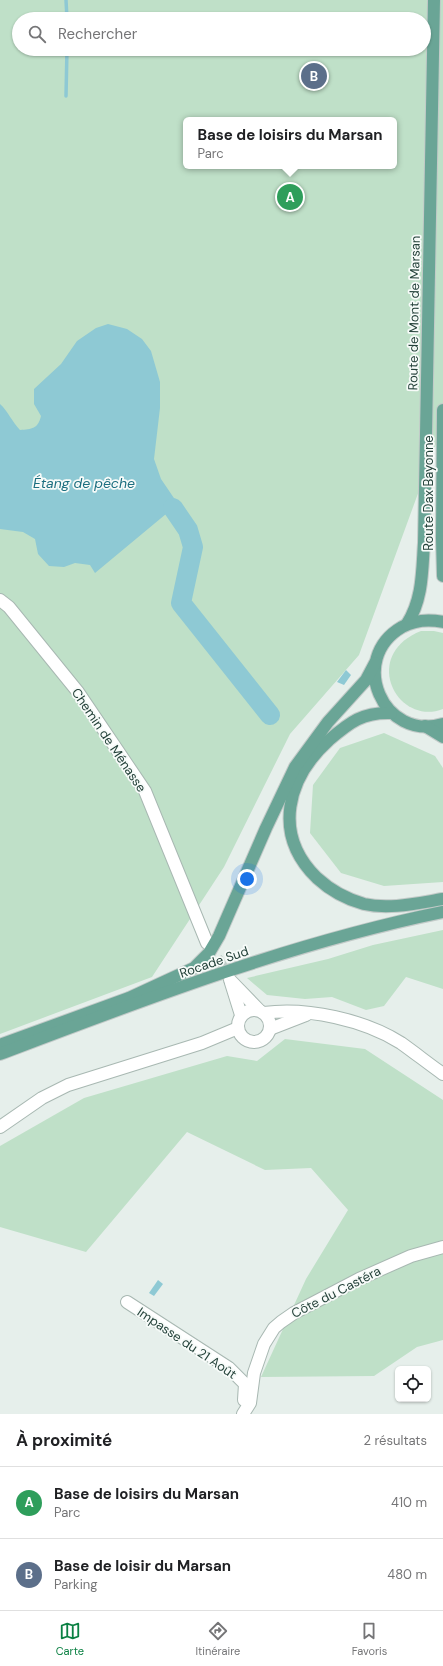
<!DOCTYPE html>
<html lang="fr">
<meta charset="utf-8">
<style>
:root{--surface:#fff;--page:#f6f6f6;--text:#202124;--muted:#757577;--line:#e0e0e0;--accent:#0b8043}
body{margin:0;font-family:"DM Sans",sans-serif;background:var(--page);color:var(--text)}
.controls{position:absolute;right:12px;bottom:12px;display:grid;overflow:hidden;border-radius:6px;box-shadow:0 1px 3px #0004}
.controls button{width:36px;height:36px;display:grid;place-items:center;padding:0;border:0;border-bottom:1px solid var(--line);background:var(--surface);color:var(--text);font:20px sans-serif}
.you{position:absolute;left:247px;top:879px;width:14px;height:14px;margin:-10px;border:3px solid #fff;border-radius:50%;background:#1a73e8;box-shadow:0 0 0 6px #1a73e833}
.badge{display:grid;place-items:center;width:26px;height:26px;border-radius:50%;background:var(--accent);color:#fff;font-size:13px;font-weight:700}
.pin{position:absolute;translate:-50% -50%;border:2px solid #fff;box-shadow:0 1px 4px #0006}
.popup{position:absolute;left:183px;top:117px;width:214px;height:52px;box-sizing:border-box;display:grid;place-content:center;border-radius:6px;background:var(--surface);filter:drop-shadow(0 1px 3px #0005);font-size:13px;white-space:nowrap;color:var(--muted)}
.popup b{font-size:15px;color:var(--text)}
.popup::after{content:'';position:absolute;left:50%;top:100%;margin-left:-8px;border:8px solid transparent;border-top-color:var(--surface)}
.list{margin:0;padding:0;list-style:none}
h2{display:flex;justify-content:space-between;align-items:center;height:52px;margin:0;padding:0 16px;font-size:17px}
h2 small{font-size:13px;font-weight:400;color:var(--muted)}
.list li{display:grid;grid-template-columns:26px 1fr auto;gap:12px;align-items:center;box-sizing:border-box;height:72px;padding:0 16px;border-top:1px solid var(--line)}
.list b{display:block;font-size:15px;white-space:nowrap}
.list p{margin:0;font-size:13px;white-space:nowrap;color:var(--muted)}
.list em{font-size:13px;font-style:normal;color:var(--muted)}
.icon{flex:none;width:22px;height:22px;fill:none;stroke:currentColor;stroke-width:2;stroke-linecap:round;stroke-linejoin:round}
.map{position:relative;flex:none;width:443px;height:1414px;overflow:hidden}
.search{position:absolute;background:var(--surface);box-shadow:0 1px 3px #0004;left:12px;right:12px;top:12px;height:44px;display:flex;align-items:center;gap:10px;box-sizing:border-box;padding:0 14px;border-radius:22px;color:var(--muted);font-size:15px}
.sheet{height:196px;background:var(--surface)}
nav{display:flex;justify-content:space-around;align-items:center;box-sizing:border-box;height:56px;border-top:1px solid var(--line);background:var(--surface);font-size:11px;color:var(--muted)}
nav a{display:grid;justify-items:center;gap:2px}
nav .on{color:var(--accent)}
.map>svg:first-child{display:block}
.green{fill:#bfe0c8;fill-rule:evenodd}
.water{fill:#8ec9d4}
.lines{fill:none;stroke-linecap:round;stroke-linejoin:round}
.stream{stroke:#8ec9d4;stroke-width:3.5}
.river{stroke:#8ec9d4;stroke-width:20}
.minor-tunnel{stroke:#bfccc8;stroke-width:12;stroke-dasharray:12 6;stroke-linecap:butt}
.minor-casing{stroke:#a8b8b2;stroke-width:14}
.major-casing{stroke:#c2cac8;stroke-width:14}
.minor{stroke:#fff;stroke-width:12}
.major{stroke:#6aa596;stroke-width:12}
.labels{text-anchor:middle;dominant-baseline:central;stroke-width:3.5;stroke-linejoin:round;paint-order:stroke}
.street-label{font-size:13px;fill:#24423a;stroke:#f7fbf9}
.water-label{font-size:14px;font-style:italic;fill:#1c6f80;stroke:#f7fbf9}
</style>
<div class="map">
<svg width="443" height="1414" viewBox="0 0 443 1414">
<rect width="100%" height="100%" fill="#e6efeb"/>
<!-- green -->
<g class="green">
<path d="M0 0H443V425L359 655 290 734 224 867 152 977 0 1034ZM19 19H424V49H19ZM186 120H394V166H186Z"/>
<path d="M421 631H434L443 633V709C397 727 360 655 421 631Z"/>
<path d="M384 733 435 756 443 768V882L384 886 341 873 310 833 313 785 340 748Z"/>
<path d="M443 930V989L406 977 384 1006 366 1010 332 997 305 999 267 995 247 978 328 959 373 945Z"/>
<path d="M285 1039 365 1049 443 1100V1340L417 1347 374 1376 261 1377 306 1279 348 1210 311 1168 265 1170 187 1132 86 1252 0 1227V1146L84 1098 227 1056 257 1061Z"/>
</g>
<!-- water -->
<g class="water">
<path d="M108 324 127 329 142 339 151 351 160 382V408L154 459 161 479 178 504 95 573 90 565 75 563 64 567 49 566 38 554 35 539 23 532 0 529V404C8 411 12 422 20 430 32 429 38 429 41 416L34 404V389L61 364 77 341 96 328Z"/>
<path d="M346 670 351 675 344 685 337 682Z"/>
<path d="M158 1280 163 1284 154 1296 149 1293Z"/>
</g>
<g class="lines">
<!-- stream -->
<g class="stream">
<path d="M66 0 67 19"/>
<path d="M66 96 67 49"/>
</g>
<!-- river -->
<path class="river" d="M173 508 188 530 193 547 181 603 270 715"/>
<!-- minor-tunnel -->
<path class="minor-tunnel" d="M207 943 230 980"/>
<defs>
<g id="minor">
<path d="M0 600 9 607 78 692 145 791 207 943"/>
<path d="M230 980 259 1010"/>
<path d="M231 983 241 1015"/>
<circle cx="254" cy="1026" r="16"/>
<path d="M264 1013C307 1007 365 1020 401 1043 415 1053 429 1064 443 1074"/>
<path d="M270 1029 306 1015"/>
<path d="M0 1127 42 1098 68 1085 202 1043 238 1028"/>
<path d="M127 1302 229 1368 245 1384 244 1400"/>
<path d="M243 1414 250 1403 254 1373 264 1344 274 1328 281 1322 294 1313 359 1279 411 1256 443 1247"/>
</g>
<g id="major">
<path d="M443 410 442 538 443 576"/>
<path d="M443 622C429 619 415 620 402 627 347 659 383 742 443 724"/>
<path d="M407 624C423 599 422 571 424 543L434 0"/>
<path d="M391 713C363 712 350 722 329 740 287 778 272 834 317 878 330 890 346 899 364 904 389 910 418 903 443 899"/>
<path d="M425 726 443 737"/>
<path d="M0 1045 129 998 194 968 209 953 219 936 266 828 295 767 328 722 366 680 375 663"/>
<path d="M0 1054C145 999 291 943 443 912"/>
</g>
</defs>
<!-- minor casing -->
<use href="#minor" class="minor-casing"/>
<!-- major casing -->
<use href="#major" class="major-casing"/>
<!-- minor -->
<use href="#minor" class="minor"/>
<!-- major -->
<use href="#major" class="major"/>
</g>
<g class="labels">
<!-- street labels -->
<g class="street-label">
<text transform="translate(414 313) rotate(-89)">Route de Mont de Marsan</text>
<text transform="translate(428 493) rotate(-90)">Route Dax Bayonne</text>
<text transform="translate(109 740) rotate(56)">Chemin de Ménasse</text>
<text transform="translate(214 962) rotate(-19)">Rocade Sud</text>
<text transform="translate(336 1292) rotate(-27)">Côte du Castéra</text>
<text transform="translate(187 1343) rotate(34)">Impasse du 21 Août</text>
</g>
<!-- water labels -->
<g class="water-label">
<text x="84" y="483">Étang de pêche</text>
</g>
</g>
</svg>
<div class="controls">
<button><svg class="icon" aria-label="locate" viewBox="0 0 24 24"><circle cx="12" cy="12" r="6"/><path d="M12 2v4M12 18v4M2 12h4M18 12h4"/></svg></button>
</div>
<div class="you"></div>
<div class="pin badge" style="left:290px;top:197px;background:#2e9e5b">A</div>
<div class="popup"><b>Base de loisirs du Marsan</b>Parc</div>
<div class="pin badge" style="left:314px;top:76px;background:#5c6f8a">B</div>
<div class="search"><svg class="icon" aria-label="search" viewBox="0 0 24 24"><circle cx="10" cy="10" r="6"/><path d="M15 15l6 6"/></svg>Rechercher</div>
</div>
<section class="sheet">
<h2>À proximité<small>2 résultats</small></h2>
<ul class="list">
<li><span class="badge" style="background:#2e9e5b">A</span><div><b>Base de loisirs du Marsan</b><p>Parc</p></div><em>410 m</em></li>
<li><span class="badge" style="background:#5c6f8a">B</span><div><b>Base de loisir du Marsan</b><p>Parking</p></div><em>480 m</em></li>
</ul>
</section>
<nav>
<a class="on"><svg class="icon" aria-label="map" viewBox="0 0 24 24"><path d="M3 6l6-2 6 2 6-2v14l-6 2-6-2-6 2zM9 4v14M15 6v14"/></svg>Carte</a>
<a><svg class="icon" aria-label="directions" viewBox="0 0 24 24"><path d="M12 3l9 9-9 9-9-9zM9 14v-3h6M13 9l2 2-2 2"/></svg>Itinéraire</a>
<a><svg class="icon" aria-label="saved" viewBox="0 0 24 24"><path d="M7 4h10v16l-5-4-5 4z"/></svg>Favoris</a>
</nav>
